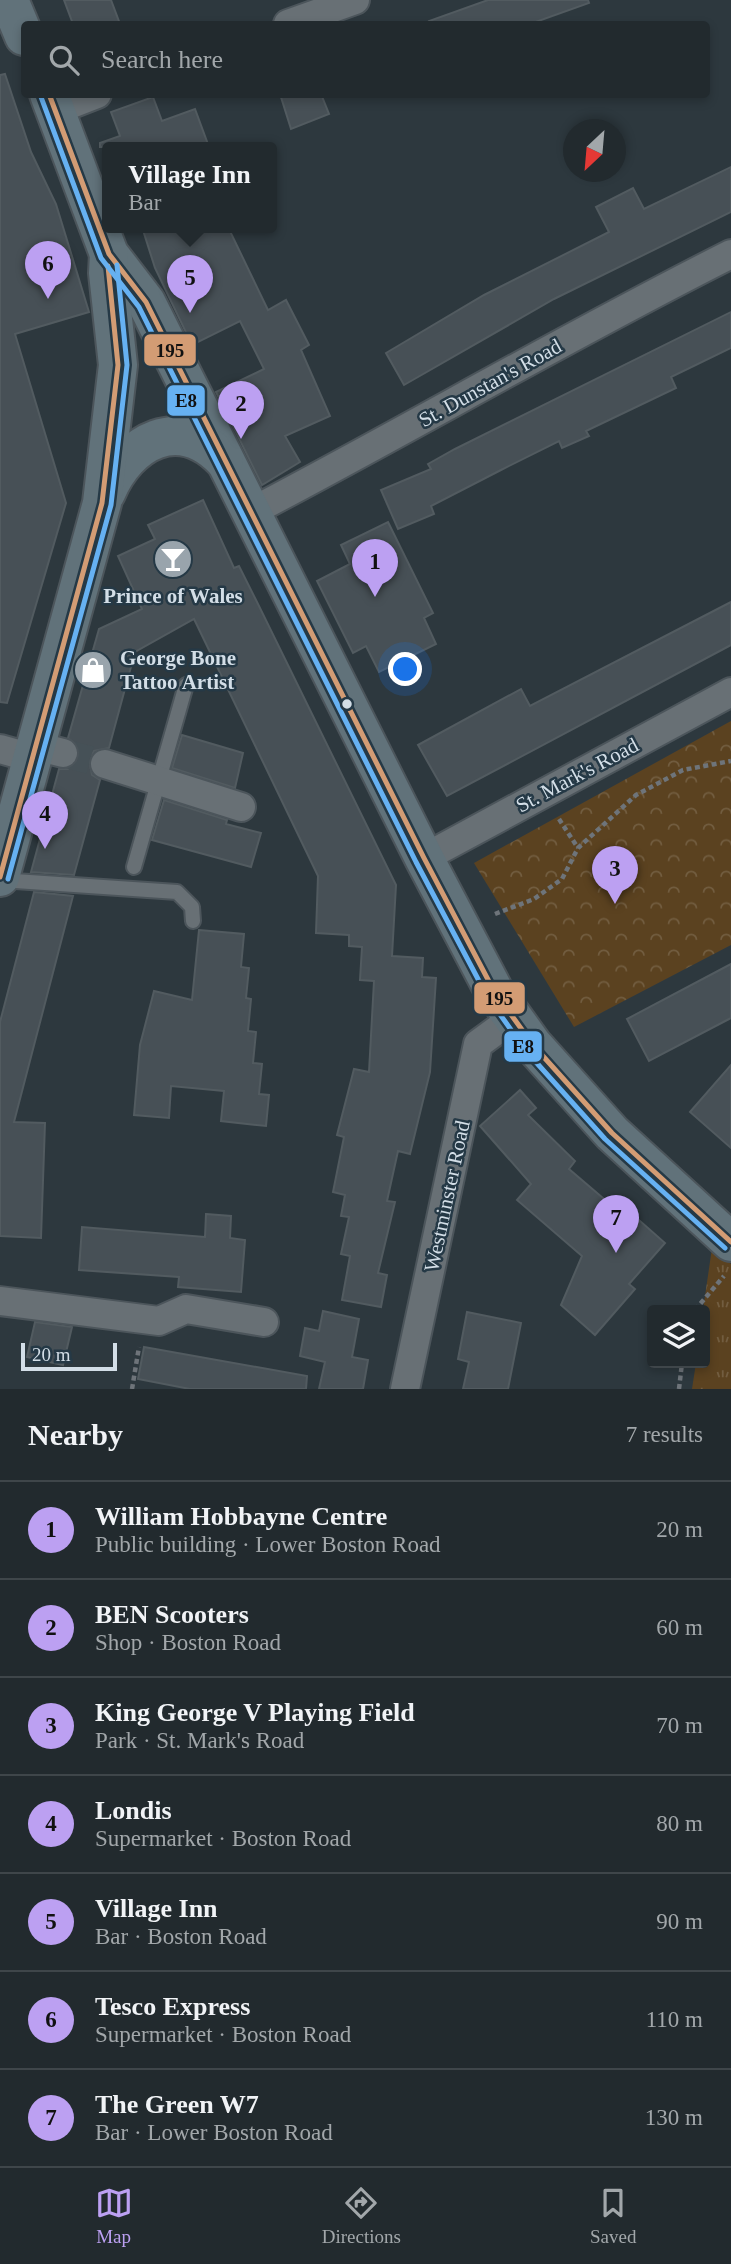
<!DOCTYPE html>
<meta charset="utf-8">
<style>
:root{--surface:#222a2e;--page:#2a3236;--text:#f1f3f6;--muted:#a2a7aa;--line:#3f464a;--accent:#bca0f2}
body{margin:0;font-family:"Times New Roman",serif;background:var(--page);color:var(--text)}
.controls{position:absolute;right:21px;bottom:21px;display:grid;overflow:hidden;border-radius:7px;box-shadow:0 4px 10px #0003}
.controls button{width:63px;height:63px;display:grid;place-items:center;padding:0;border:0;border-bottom:2px solid var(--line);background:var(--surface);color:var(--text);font:35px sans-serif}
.compass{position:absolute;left:563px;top:119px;width:63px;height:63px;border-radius:50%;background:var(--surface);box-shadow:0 4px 10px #0003;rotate:206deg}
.scale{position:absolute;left:21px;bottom:18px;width:96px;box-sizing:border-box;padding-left:7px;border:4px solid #d3dee7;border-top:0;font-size:19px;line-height:24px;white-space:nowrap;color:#d3dee7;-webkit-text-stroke:5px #253946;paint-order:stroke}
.you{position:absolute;left:406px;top:670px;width:24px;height:24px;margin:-18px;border:5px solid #fff;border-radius:50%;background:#1a73e8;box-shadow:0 0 0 10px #1a73e833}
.badge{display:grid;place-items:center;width:46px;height:46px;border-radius:50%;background:var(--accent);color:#111;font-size:23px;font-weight:700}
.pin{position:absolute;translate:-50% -58px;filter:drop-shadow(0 2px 4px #0008)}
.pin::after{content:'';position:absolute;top:37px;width:24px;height:21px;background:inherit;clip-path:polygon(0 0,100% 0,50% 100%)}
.popup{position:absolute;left:102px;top:142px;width:175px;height:91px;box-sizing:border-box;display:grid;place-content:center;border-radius:7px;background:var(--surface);filter:drop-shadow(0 2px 5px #0005);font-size:23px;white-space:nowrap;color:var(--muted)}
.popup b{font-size:26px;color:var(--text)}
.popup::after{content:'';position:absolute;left:50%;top:100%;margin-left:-14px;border:14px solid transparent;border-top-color:var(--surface)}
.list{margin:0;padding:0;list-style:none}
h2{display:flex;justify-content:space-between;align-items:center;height:91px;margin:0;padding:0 28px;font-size:30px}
h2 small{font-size:23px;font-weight:400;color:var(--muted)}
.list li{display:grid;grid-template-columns:46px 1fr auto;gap:21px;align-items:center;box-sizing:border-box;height:98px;padding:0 28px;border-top:2px solid var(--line)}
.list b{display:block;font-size:26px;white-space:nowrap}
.list p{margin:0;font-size:23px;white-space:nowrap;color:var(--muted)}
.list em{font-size:23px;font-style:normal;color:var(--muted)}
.icon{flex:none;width:38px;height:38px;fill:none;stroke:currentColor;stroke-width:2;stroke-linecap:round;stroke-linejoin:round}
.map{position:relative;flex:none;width:731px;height:1389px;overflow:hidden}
.search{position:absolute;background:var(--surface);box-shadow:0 4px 10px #0003;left:21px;right:21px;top:21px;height:77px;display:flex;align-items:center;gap:18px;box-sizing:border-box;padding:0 24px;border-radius:7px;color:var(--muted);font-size:26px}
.sheet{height:777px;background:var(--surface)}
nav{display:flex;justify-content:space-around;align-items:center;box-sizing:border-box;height:98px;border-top:2px solid var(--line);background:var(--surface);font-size:19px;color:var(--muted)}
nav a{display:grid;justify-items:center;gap:4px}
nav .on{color:var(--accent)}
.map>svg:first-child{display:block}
.grass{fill:url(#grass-tufts)}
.park{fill:url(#park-crowns)}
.building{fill:#475056;stroke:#525b60;stroke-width:2}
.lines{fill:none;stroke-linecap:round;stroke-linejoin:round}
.minor-tunnel{stroke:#465157;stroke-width:28;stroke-dasharray:28 14;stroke-linecap:butt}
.service-casing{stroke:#4c555b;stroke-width:18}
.minor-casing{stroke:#4c555b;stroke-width:32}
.primary-casing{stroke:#4c555b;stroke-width:42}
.path{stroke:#6e747a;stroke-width:4.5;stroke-dasharray:5 3.5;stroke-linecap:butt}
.service{stroke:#687075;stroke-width:14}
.minor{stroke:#687075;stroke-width:28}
.primary{stroke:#61727a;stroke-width:38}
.bus-1-casing{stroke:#253946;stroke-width:10}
.bus-2-casing{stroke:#253946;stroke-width:10}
.bus-1{stroke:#d39c74;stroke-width:5}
.bus-2{stroke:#66b1f2;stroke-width:5}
.bus-dot{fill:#d3dee7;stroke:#253946;stroke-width:2.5}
.labels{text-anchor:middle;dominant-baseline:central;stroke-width:5;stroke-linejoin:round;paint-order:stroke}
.street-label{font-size:21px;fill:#d3dee7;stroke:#253946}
.poi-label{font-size:21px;font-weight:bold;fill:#d3dee7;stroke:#253946}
.line-badge{stroke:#253946;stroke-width:2.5}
.pale-badge-label{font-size:19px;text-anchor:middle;font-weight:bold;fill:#111}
</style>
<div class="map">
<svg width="731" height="1389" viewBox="0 0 731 1389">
<defs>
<pattern id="grass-tufts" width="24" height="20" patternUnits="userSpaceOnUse" patternTransform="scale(1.75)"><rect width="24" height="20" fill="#5b4220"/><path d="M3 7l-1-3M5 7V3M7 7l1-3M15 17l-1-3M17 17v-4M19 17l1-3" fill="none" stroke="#725d40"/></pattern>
<pattern id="park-crowns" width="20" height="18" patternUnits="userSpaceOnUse" patternTransform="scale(1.75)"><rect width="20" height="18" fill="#5b4220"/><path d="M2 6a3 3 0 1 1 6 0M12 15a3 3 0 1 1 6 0" fill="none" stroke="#725d40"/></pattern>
</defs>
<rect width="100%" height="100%" fill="#2d383e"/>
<!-- grass -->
<path class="grass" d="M712 1248 731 1264V1389H692L696 1363H705L703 1310Z"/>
<!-- park -->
<path class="park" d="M731 721V945L574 1027 474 863Z"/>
<!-- building -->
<g class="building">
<path d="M64 0H111L120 24H73Z"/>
<path d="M488 0H588L589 3 530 24H430L429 21Z"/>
<path d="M5 74 31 152 56 204 89 312 15 334 66 503 7 703 0 702V75Z"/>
<path d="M280 94H321L329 114 291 129Z"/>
<path d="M153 97 162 121 195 109 209 147H100V143L120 136 111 112Z"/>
<path d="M731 167V212L554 299 404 385 386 353 484 295 609 232 596 207 633 188 644 209Z"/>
<path d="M142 227H228L268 310 286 300 309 345 301 350 330 416 285 436 300 462 262 485 216 392 264 369 240 321 192 345 155 268Z"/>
<path d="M731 312V348L671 377 676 388 586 431 589 436 562 448 559 441 501 470 431 506 434 514 398 529 381 490 431 469 428 464 455 449Z"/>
<path d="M203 500 234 568 239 566 258 604 396 885 392 956 423 958 422 977 436 978 430 1072 410 1154 398 1151 387 1201 395 1202 378 1273 387 1275 381 1307 342 1300 350 1256 341 1254 349 1217 341 1216 345 1195 333 1192 344 1137 337 1135 354 1069 369 1072 374 981 360 980 362 947 349 946V935L316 933 318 876 194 619 135 652 109 748 94 751 89 760 92 775 100 780 74 875 31 872 59 769H68L79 758V748L68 738 99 629 142 609 118 556 155 539 148 525Z"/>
<path d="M388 522 433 613 424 618 436 644 379 672 366 646 353 653 317 581 350 564 341 545Z"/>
<path d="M731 602V645L447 796 418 745 521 689 530 706Z"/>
<path d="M182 735 243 753 235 788 172 768Z"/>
<path d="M164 800 227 820 226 824 261 833 251 867 152 840Z"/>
<path d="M34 892 73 896 14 1122 45 1123 41 1238 0 1236V1022Z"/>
<path d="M199 930 244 934 241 967 249 968 246 998 251 999 248 1031 256 1032 253 1063 262 1064 259 1094 269 1095 266 1126 221 1121 224 1091 171 1086 169 1118 134 1115 140 1045 154 991 192 1000Z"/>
<path d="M731 964V1018L649 1061 627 1019Z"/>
<path d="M731 1065V1148L690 1112Z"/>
<path d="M520 1090 536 1108 528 1115 575 1161 569 1169 617 1210 622 1205 665 1243 629 1284 635 1289 595 1335 561 1305 582 1256 517 1200 531 1184 480 1126Z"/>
<path d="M206 1214 231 1216 230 1238 245 1240 241 1292 178 1287 179 1277 79 1270 82 1227 205 1237Z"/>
<path d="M323 1311 359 1319 352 1357 368 1360 363 1389H319L325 1362 300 1356 305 1328 319 1331Z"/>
<path d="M467 1312 521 1323 508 1389H463L469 1362 458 1359Z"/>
<path d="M35 1322 72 1327 63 1365 27 1357Z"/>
<path d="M144 1347 307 1376 306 1389H190L138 1379Z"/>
</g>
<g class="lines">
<!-- minor-tunnel -->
<path class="minor-tunnel" d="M63 753 105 764"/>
<defs>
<g id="service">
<path d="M134 867 186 685"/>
<path d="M0 880 177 892 192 907 193 921"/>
</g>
<g id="minor">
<path d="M288 24 355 0"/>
<path d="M56 110 97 94"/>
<path d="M249 513C411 428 568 336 731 254"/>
<path d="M36 746 63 753"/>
<path d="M0 749 32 758"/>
<path d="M105 764 241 807"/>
<path d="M424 858 731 692"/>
<path d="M0 1301 159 1321 186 1309 264 1322"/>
<path d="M405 1389 478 1044 512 1019"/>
</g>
<g id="primary">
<path d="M9 0 24 36"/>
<path d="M49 94 109 254 146 302 424 858 494 991 533 1045 612 1133 731 1242"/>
<path d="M106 493C128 441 179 413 224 460"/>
<path d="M0 877 102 503 118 365 108 273 109 254"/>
</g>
</defs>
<!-- service casing -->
<use href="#service" class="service-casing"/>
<!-- minor casing -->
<use href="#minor" class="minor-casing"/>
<!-- primary casing -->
<use href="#primary" class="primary-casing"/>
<!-- path -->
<g class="path">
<path d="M559 819 578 848"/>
<path d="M495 914 534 899 562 879 578 848 636 795 683 770 731 761"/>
<path d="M695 1310 724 1276"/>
<path d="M132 1389 139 1347"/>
<path d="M679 1389 682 1363"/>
</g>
<!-- service -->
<use href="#service" class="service"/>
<!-- minor -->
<use href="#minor" class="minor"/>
<!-- primary -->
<use href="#primary" class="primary"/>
<defs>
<g id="bus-1">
<path d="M49 94 109 254 146 302 424 858 494 991 533 1045 612 1133 731 1242"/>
<path d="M0 877 102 503 118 365 108 266"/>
</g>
<g id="bus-2">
<path d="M41 97 101 258 139 307 416 862 487 996 526 1051 605 1139 725 1248"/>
<path d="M8 879 111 505 127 365 117 265"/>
</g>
</defs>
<!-- bus-1 casing -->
<use href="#bus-1" class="bus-1-casing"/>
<!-- bus-2 casing -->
<use href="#bus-2" class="bus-2-casing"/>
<!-- bus-1 -->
<use href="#bus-1" class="bus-1"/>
<!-- bus-2 -->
<use href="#bus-2" class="bus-2"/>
</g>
<!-- icons -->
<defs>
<symbol id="bar-disc" viewBox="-11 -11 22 22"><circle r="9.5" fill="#99a4ac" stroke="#253946"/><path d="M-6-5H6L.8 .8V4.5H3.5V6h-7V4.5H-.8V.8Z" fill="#fff"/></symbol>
<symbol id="shop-disc" viewBox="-11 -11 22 22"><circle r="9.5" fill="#99a4ac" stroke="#253946"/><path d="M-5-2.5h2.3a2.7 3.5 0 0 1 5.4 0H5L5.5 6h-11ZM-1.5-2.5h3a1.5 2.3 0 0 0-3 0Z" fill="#fff"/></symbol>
</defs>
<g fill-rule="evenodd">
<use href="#bar-disc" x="151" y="537" width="44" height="44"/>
<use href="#shop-disc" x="71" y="648" width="44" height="44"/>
</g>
<!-- markers -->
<circle class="bus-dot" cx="347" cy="704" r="6"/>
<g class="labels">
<!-- street labels -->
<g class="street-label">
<text transform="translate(490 383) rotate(-29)">St. Dunstan's Road</text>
<text transform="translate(577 775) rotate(-28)">St. Mark's Road</text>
<text transform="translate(447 1196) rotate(-78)">Westminster Road</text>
</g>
<!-- poi labels -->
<g class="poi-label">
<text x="173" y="596">Prince of Wales</text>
<text x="120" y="658" text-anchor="start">George Bone<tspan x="120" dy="24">Tattoo Artist</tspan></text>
</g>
</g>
<g class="line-badge">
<rect x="143" y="333" width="54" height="34" rx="7" fill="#d39c74"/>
<rect x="166" y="384" width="40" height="33" rx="7" fill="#66b1f2"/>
<rect x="473" y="981" width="53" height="34" rx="7" fill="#d39c74"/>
<rect x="503" y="1030" width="40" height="33" rx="7" fill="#66b1f2"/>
</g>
<g class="pale-badge-label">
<text x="170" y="357">195</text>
<text x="186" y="407">E8</text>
<text x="499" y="1005">195</text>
<text x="523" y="1053">E8</text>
</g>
</svg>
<div class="controls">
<button><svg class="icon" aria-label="layers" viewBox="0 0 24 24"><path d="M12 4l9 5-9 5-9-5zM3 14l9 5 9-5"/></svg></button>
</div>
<svg class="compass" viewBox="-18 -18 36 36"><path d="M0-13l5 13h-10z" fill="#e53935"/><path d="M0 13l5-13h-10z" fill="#a2a7aa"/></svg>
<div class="scale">20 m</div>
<div class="you"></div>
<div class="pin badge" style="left:375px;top:597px">1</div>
<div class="pin badge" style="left:241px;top:439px">2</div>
<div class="pin badge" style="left:615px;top:904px">3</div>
<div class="pin badge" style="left:45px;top:849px">4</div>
<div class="pin badge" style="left:190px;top:313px">5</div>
<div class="popup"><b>Village Inn</b>Bar</div>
<div class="pin badge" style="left:48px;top:299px">6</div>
<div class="pin badge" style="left:616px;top:1253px">7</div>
<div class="search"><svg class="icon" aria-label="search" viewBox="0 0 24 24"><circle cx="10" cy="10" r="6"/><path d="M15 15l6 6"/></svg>Search here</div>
</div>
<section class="sheet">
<h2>Nearby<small>7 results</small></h2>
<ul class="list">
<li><span class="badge">1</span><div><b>William Hobbayne Centre</b><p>Public building · Lower Boston Road</p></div><em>20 m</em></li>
<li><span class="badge">2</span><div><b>BEN Scooters</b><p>Shop · Boston Road</p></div><em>60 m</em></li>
<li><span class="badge">3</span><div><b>King George V Playing Field</b><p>Park · St. Mark's Road</p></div><em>70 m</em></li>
<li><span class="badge">4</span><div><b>Londis</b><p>Supermarket · Boston Road</p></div><em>80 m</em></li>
<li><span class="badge">5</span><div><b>Village Inn</b><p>Bar · Boston Road</p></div><em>90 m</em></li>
<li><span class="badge">6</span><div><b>Tesco Express</b><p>Supermarket · Boston Road</p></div><em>110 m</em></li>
<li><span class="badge">7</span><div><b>The Green W7</b><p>Bar · Lower Boston Road</p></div><em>130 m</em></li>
</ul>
</section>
<nav>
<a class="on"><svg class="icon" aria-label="map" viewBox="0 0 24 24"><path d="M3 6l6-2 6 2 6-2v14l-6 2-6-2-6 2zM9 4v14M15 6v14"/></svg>Map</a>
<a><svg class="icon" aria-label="directions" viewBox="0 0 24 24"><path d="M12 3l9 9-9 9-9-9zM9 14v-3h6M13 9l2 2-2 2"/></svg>Directions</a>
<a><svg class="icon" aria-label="saved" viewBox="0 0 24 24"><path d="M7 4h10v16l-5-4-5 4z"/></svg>Saved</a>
</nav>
